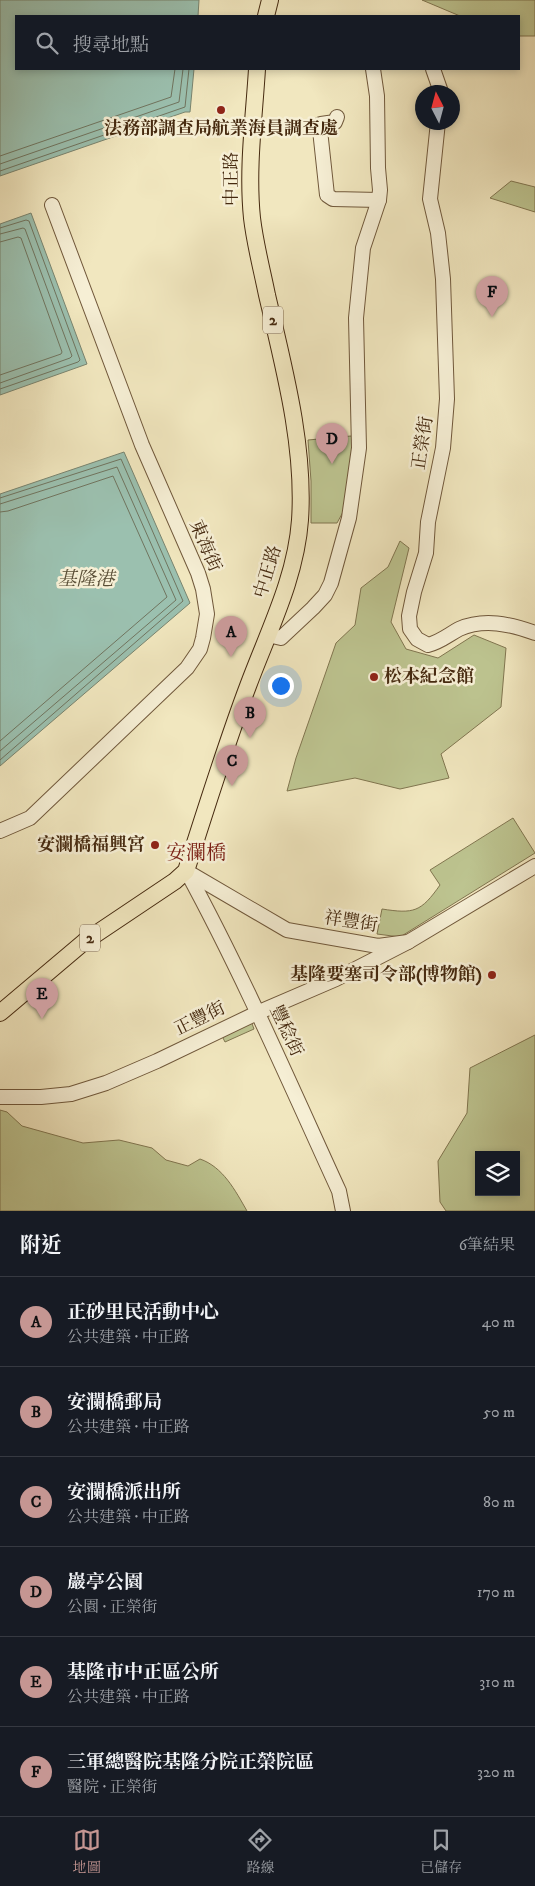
<!DOCTYPE html>
<html lang="zh-TW">
<meta charset="utf-8">
<style>
:root{--surface:#171b24;--page:#20242c;--text:#f1f3f6;--muted:#9ea1a6;--line:#363941;--accent:#c59692}
body{margin:0;font-family:"IM FELL DW Pica","Noto Serif TC",serif;background:var(--page);color:var(--text)}
.controls{position:absolute;right:15px;bottom:15px;display:grid;overflow:hidden;border-radius:0px;box-shadow:0 2px 8px #0003}
.controls button{width:45px;height:45px;display:grid;place-items:center;padding:0;border:0;border-bottom:1px solid var(--line);background:var(--surface);color:var(--text);font:25px sans-serif}
.compass{position:absolute;left:415px;top:85px;width:45px;height:45px;border-radius:50%;background:var(--surface);box-shadow:0 2px 8px #0003;rotate:354deg}
.you{position:absolute;left:280px;top:685px;width:18px;height:18px;margin:-12px;border:4px solid #fff;border-radius:50%;background:#1a73e8;box-shadow:0 0 0 8px #1a73e833}
.badge{display:grid;place-items:center;width:32px;height:32px;border-radius:50%;background:var(--accent);color:#111;font-size:16px;font-weight:700}
.pin{position:absolute;translate:-50% -41px;filter:drop-shadow(0 1px 2px #0008)}
.pin::after{content:'';position:absolute;top:26px;width:18px;height:15px;background:inherit;clip-path:polygon(0 0,100% 0,50% 100%)}
.list{margin:0;padding:0;list-style:none}
h2{display:flex;justify-content:space-between;align-items:center;height:65px;margin:0;padding:0 20px;font-size:21px}
h2 small{font-size:16px;font-weight:400;color:var(--muted)}
.list li{display:grid;grid-template-columns:32px 1fr auto;gap:15px;align-items:center;box-sizing:border-box;height:90px;padding:0 20px;border-top:1px solid var(--line)}
.list b{display:block;font-size:19px;white-space:nowrap}
.list p{margin:0;font-size:16px;white-space:nowrap;color:var(--muted)}
.list em{font-size:16px;font-style:normal;color:var(--muted)}
.icon{flex:none;width:28px;height:28px;fill:none;stroke:currentColor;stroke-width:2;stroke-linecap:round;stroke-linejoin:round}
.map{position:relative;flex:none;width:535px;height:1211px;overflow:hidden}
.search{position:absolute;background:var(--surface);box-shadow:0 2px 8px #0003;left:15px;right:15px;top:15px;height:55px;display:flex;align-items:center;gap:12px;box-sizing:border-box;padding:0 18px;border-radius:0px;color:var(--muted);font-size:19px}
.sheet{height:605px;background:var(--surface)}
nav{display:flex;justify-content:space-around;align-items:center;box-sizing:border-box;height:70px;border-top:1px solid var(--line);background:var(--surface);font-size:14px;color:var(--muted)}
nav a{display:grid;justify-items:center;gap:2px}
nav .on{color:var(--accent)}
.map>svg:first-child{display:block}
.green{fill:#bdc490;stroke:#817650;fill-rule:evenodd}
.water{fill:#9bc0af;stroke:#79846f}
.lines{fill:none;stroke-linecap:round;stroke-linejoin:round}
.shore{stroke:#70745f;stroke-width:1}
.minor-casing{stroke:#70583b;stroke-width:16}
.major-casing{stroke:#45290f;stroke-width:18}
.minor{stroke:#f6efd5;stroke-width:14}
.major{stroke:#f1e7bf;stroke-width:16}
.poi-dot{fill:#8f2418;stroke:#f6efd5;stroke-width:2}
.labels{text-anchor:middle;dominant-baseline:central;stroke-width:5;stroke-linejoin:round;paint-order:stroke}
.shield{fill:#f6efd5;stroke:#7a644a;stroke-width:1}
.shield-label{font-size:16px;font-weight:bold;fill:#45290f}
.poi-label{font-size:18px;font-weight:bold;fill:#45290f;stroke:#f6efd5;text-anchor:end}
.street-label{font-size:18px;fill:#45290f;stroke:#f6efd5}
.water-label{font-size:19px;font-style:italic;fill:#5a4f37;stroke:#f6efd5}
.quarter-label{font-size:20px;fill:#7a1f14;stroke:#f6efd5}
</style>
<div class="map">
<svg width="535" height="1211" viewBox="0 0 535 1211">
<rect width="100%" height="100%" fill="#f1e7bf"/>
<filter id="stains"><feTurbulence type="fractalNoise" baseFrequency=".004" numOctaves="4"/><feColorMatrix values="0 0 0 0 .2 0 0 0 0 .09 0 0 0 0 .02 0 0 0 .5 -.17"/></filter>
<radialGradient id="worn" r=".72"><stop offset=".6" stop-color="#630" stop-opacity="0"/><stop offset="1" stop-color="#630" stop-opacity=".3"/></radialGradient>
<!-- green -->
<g class="green">
<path d="M422 0H535V36H519V16H460Z"/>
<path d="M511 181 535 187V212L490 198Z"/>
<path d="M351 436 355 448 348 503 337 523H311V481L308 440Z"/>
<path d="M400 541 409 548 391 622 406 649 438 658 474 635 506 648 501 707 441 754 449 778 400 789 355 778 287 791 296 758 336 643 355 625 361 588 388 567Z"/>
<path d="M513 818 535 853 400 937 377 934 382 909C414 914 421 912 440 885L430 870Z"/>
<path d="M251 1021 254 1029 225 1042 221 1034Z"/>
<path d="M535 1035V1211H446L440 1202 438 1161 467 1113 470 1068ZM479 1155H516V1192H479Z"/>
<path d="M0 1110 7 1112 22 1126 83 1143 119 1140 152 1148 166 1160 188 1166 200 1159C223 1167 235 1190 247 1211H0Z"/>
</g>
<!-- water -->
<g class="water">
<path d="M0 0H199L198 16H16V69H194L190 112H185L0 176Z"/>
<path d="M31 213 87 364 0 395V224Z"/>
<path d="M124 452 190 603 0 766V494Z"/>
</g>
<g class="lines">
<!-- shore -->
<g class="shore">
<path d="M0 156 171 97 175 69"/>
<path d="M0 164 179 102 183 69"/>
<path d="M0 171 185 107 189 69"/>
<path d="M0 228 26 220 29 221 80 360 78 362 0 389"/>
<path d="M0 234 23 228 25 229 72 356 70 358 0 383"/>
<path d="M0 242 18 237 21 238 62 352 61 354 0 375"/>
<path d="M0 498 121 459 183 601 0 760"/>
<path d="M0 504 117 467 176 600 0 751"/>
<path d="M0 512 8 511 113 476 167 597 0 741"/>
</g>
<defs>
<g id="minor">
<path d="M433 69 441 92"/>
<path d="M337 117 335 122 321 124 320 130 327 195 333 199 379 200"/>
<path d="M438 122 430 199 438 233 443 279 447 399 443 448 428 522 426 553 414 592 409 616 410 629 417 639 428 645C440 642 448 635 459 629 484 618 510 624 535 633"/>
<path d="M268 635 281 638 313 608 325 595 331 583 349 518 359 448 356 318 363 248 379 200 380 190 378 168 377 96 373 69"/>
<path d="M0 831 30 818 187 668 200 649 203 638 207 614 203 589 198 573 142 445 52 205"/>
<path d="M186 871 287 930 378 946 408 942 535 866"/>
<path d="M187 872C243 975 290 1084 339 1191L343 1211"/>
<path d="M0 1097H41L71 1094 106 1083 157 1061 257 1013 336 979 408 942"/>
</g>
<g id="major">
<path d="M266 16 270 0"/>
<path d="M0 1013 84 942 175 881 186 871C206 809 225 747 248 686 268 632 296 578 300 520 305 446 284 368 267 295 262 270 255 244 252 218 247 169 254 118 257 69"/>
</g>
</defs>
<!-- minor casing -->
<use href="#minor" class="minor-casing"/>
<!-- major casing -->
<use href="#major" class="major-casing"/>
<!-- minor -->
<use href="#minor" class="minor"/>
<!-- major -->
<use href="#major" class="major"/>
</g>
<!-- markers -->
<g class="poi-dot">
<circle cx="221" cy="110" r="5"/>
<circle cx="374" cy="677" r="5"/>
<circle cx="155" cy="845" r="5"/>
<circle cx="492" cy="975" r="5"/>
</g>
<g class="labels">
<!-- shield labels -->
<g class="shield">
<rect x="263" y="306.5" width="20" height="27" rx="4"/>
<rect x="80" y="924.5" width="20" height="27" rx="4"/>
</g>
<g class="shield-label">
<text x="273" y="320">2</text>
<text x="90" y="938">2</text>
</g>
<!-- poi labels -->
<g class="poi-label">
<text x="221" y="129" text-anchor="middle">法務部調查局航業海員調查處</text>
<text x="384" y="677" text-anchor="start">松本紀念館</text>
<text x="145" y="845">安瀾橋福興宮</text>
<text x="482" y="975">基隆要塞司令部(博物館)</text>
</g>
<!-- street labels -->
<g class="street-label">
<text transform="translate(232 179) rotate(-90)">中正路</text>
<text transform="translate(423 443) rotate(-81)">正榮街</text>
<text transform="translate(205 546) rotate(67)">東海街</text>
<text transform="translate(268 572) rotate(-73)">中正路</text>
<text transform="translate(351 922) rotate(9)">祥豐街</text>
<text transform="translate(200 1019) rotate(-26)">正豐街</text>
<text transform="translate(286 1031) rotate(65)">豐稔街</text>
</g>
<!-- water labels -->
<g class="water-label">
<text x="86" y="579">基隆港</text>
</g>
<!-- quarter labels -->
<g class="quarter-label">
<text x="196" y="853">安瀾橋</text>
</g>
</g>
<rect width="100%" height="100%" filter="url(#stains)"/>
<rect width="100%" height="100%" fill="url(#worn)"/>
</svg>
<div class="controls">
<button><svg class="icon" aria-label="layers" viewBox="0 0 24 24"><path d="M12 4l9 5-9 5-9-5zM3 14l9 5 9-5"/></svg></button>
</div>
<svg class="compass" viewBox="-18 -18 36 36"><path d="M0-13l5 13h-10z" fill="#e53935"/><path d="M0 13l5-13h-10z" fill="#9ea1a6"/></svg>
<div class="you"></div>
<div class="pin badge" style="left:231px;top:657px">A</div>
<div class="pin badge" style="left:250px;top:738px">B</div>
<div class="pin badge" style="left:232px;top:786px">C</div>
<div class="pin badge" style="left:332px;top:464px">D</div>
<div class="pin badge" style="left:42px;top:1019px">E</div>
<div class="pin badge" style="left:492px;top:317px">F</div>
<div class="search"><svg class="icon" aria-label="search" viewBox="0 0 24 24"><circle cx="10" cy="10" r="6"/><path d="M15 15l6 6"/></svg>搜尋地點</div>
</div>
<section class="sheet">
<h2>附近<small>6筆結果</small></h2>
<ul class="list">
<li><span class="badge">A</span><div><b>正砂里民活動中心</b><p>公共建築 · 中正路</p></div><em>40 m</em></li>
<li><span class="badge">B</span><div><b>安瀾橋郵局</b><p>公共建築 · 中正路</p></div><em>50 m</em></li>
<li><span class="badge">C</span><div><b>安瀾橋派出所</b><p>公共建築 · 中正路</p></div><em>80 m</em></li>
<li><span class="badge">D</span><div><b>巖亭公園</b><p>公園 · 正榮街</p></div><em>170 m</em></li>
<li><span class="badge">E</span><div><b>基隆市中正區公所</b><p>公共建築 · 中正路</p></div><em>310 m</em></li>
<li><span class="badge">F</span><div><b>三軍總醫院基隆分院正榮院區</b><p>醫院 · 正榮街</p></div><em>320 m</em></li>
</ul>
</section>
<nav>
<a class="on"><svg class="icon" aria-label="map" viewBox="0 0 24 24"><path d="M3 6l6-2 6 2 6-2v14l-6 2-6-2-6 2zM9 4v14M15 6v14"/></svg>地圖</a>
<a><svg class="icon" aria-label="directions" viewBox="0 0 24 24"><path d="M12 3l9 9-9 9-9-9zM9 14v-3h6M13 9l2 2-2 2"/></svg>路線</a>
<a><svg class="icon" aria-label="saved" viewBox="0 0 24 24"><path d="M7 4h10v16l-5-4-5 4z"/></svg>已儲存</a>
</nav>
